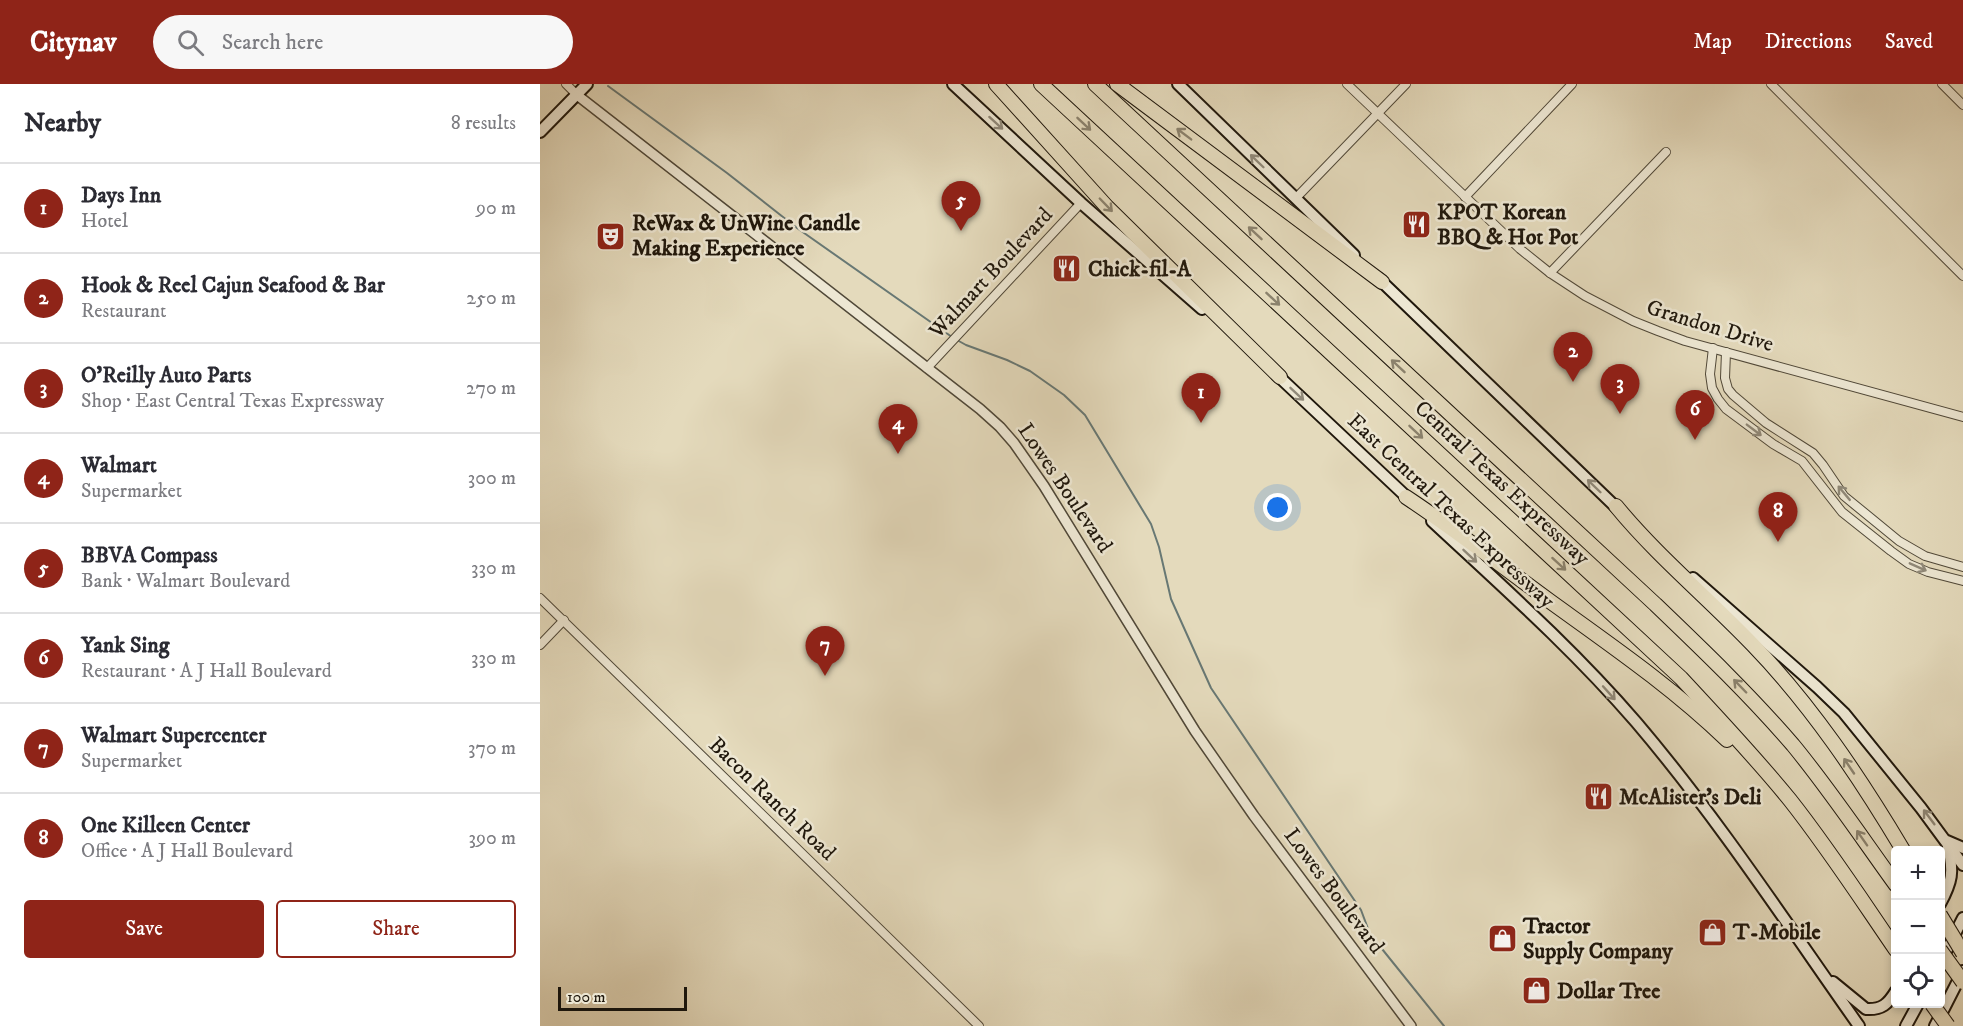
<!DOCTYPE html>
<meta charset="utf-8">
<style>
:root{--surface:#fff;--page:#f7f7f7;--text:#2b2b33;--muted:#7c7c81;--line:#e1e1e2;--accent:#8f2418}
body{margin:0;font-family:"IM FELL DW Pica",serif;background:var(--page);color:var(--text)}
.controls{position:absolute;right:18px;bottom:18px;display:grid;overflow:hidden;border-radius:6px;box-shadow:0 3px 9px #0003}
.controls button{width:54px;height:54px;display:grid;place-items:center;padding:0;border:0;border-bottom:2px solid var(--line);background:var(--surface);color:var(--text);font:30px sans-serif}
.scale{position:absolute;left:18px;bottom:15px;width:129px;box-sizing:border-box;padding-left:6px;border:3px solid #1f170c;border-top:0;font-size:16px;line-height:21px;white-space:nowrap;color:#1f170c;-webkit-text-stroke:4px #ede7d3;paint-order:stroke}
.you{position:absolute;left:738px;top:424px;width:21px;height:21px;margin:-15px;border:4px solid #fff;border-radius:50%;background:#1a73e8;box-shadow:0 0 0 9px #1a73e833}
.badge{display:grid;place-items:center;width:39px;height:39px;border-radius:50%;background:var(--accent);color:#fff;font-size:20px;font-weight:700}
.pin{position:absolute;translate:-50% -50px;filter:drop-shadow(0 2px 3px #0008)}
.pin::after{content:'';position:absolute;top:32px;width:21px;height:18px;background:inherit;clip-path:polygon(0 0,100% 0,50% 100%)}
.list{margin:0;padding:0;list-style:none}
h2{display:flex;justify-content:space-between;align-items:center;height:78px;margin:0;padding:0 24px;font-size:26px}
h2 small{font-size:20px;font-weight:400;color:var(--muted)}
.list li{display:grid;grid-template-columns:39px 1fr auto;gap:18px;align-items:center;box-sizing:border-box;height:90px;padding:0 24px;border-top:2px solid var(--line)}
.list b{display:block;font-size:22px;white-space:nowrap}
.list p{margin:0;font-size:20px;white-space:nowrap;color:var(--muted)}
.list em{font-size:20px;font-style:normal;color:var(--muted)}
.actions{display:flex;gap:12px;padding:18px 24px}
.actions a{flex:1;padding:14px 0;border:2px solid var(--accent);border-radius:6px;text-align:center;font-size:21px;color:var(--accent)}
.actions .main{background:var(--accent);color:#fff}
.icon{flex:none;width:33px;height:33px;fill:none;stroke:currentColor;stroke-width:2;stroke-linecap:round;stroke-linejoin:round}
.map{position:relative;flex:none;width:1423px;height:942px;overflow:hidden}
header{display:flex;align-items:center;gap:36px;box-sizing:border-box;height:84px;padding:0 30px;background:var(--accent);color:#fff}
header strong{font-size:28px}
nav{display:flex;gap:33px;margin-inline-start:auto;font-size:21px}
.search{width:420px;height:54px;background:var(--page);display:flex;align-items:center;gap:15px;box-sizing:border-box;padding:0 21px;border-radius:33px;color:var(--muted);font-size:22px}
main{display:flex}
aside{flex:1;background:var(--surface)}
.map>svg:first-child{display:block}
.lines{fill:none;stroke-linecap:round;stroke-linejoin:round}
.stream{stroke:#687874;stroke-width:2}
.minor-casing{stroke:#504838;stroke-width:10}
.tertiary-casing{stroke:#504838;stroke-width:12}
.secondary-casing{stroke:#1f170c;stroke-width:14}
.motorway-casing{stroke:#1f170c;stroke-width:16}
.minor{stroke:#ede7d3;stroke-width:8}
.tertiary{stroke:#ede7d3;stroke-width:9}
.secondary{stroke:#ede7d3;stroke-width:10}
.motorway{stroke:#e4dabc;stroke-width:14}
.motorway-bridge-casing{stroke:#1f170c;stroke-width:16;stroke-linecap:butt}
.motorway-bridge{stroke:#e4dabc;stroke-width:14}
.oneway{stroke:#908979}
.oneway2{stroke:#8b826d}
.labels{text-anchor:middle;dominant-baseline:central;stroke-width:5;stroke-linejoin:round;paint-order:stroke}
.poi-label{font-size:22px;font-weight:bold;fill:#1f170c;stroke:#ede7d3;text-anchor:start}
.street-label{font-size:22px;fill:#1f170c;stroke:#ede7d3}
</style>
<header>
<strong>Citynav</strong>
<div class="search"><svg class="icon" aria-label="search" viewBox="0 0 24 24"><circle cx="10" cy="10" r="6"/><path d="M15 15l6 6"/></svg>Search here</div>
<nav><a>Map</a><a>Directions</a><a>Saved</a></nav>
</header>
<main>
<aside>
<h2>Nearby<small>8 results</small></h2>
<ul class="list">
<li><span class="badge">1</span><div><b>Days Inn</b><p>Hotel</p></div><em>90 m</em></li>
<li><span class="badge">2</span><div><b>Hook &amp; Reel Cajun Seafood &amp; Bar</b><p>Restaurant</p></div><em>250 m</em></li>
<li><span class="badge">3</span><div><b>O'Reilly Auto Parts</b><p>Shop · East Central Texas Expressway</p></div><em>270 m</em></li>
<li><span class="badge">4</span><div><b>Walmart</b><p>Supermarket</p></div><em>300 m</em></li>
<li><span class="badge">5</span><div><b>BBVA Compass</b><p>Bank · Walmart Boulevard</p></div><em>330 m</em></li>
<li><span class="badge">6</span><div><b>Yank Sing</b><p>Restaurant · A J Hall Boulevard</p></div><em>330 m</em></li>
<li><span class="badge">7</span><div><b>Walmart Supercenter</b><p>Supermarket</p></div><em>370 m</em></li>
<li><span class="badge">8</span><div><b>One Killeen Center</b><p>Office · A J Hall Boulevard</p></div><em>390 m</em></li>
</ul>
<div class="actions"><a class="main">Save</a><a>Share</a></div>
</aside>
<div class="map">
<svg width="1423" height="942" viewBox="0 0 1423 942">
<rect width="100%" height="100%" fill="#e4dabc"/>
<filter id="stains"><feTurbulence type="fractalNoise" baseFrequency=".00333" numOctaves="4"/><feColorMatrix values="0 0 0 0 .2 0 0 0 0 .09 0 0 0 0 .02 0 0 0 .5 -.17"/></filter>
<radialGradient id="worn" r=".72"><stop offset=".6" stop-color="#630" stop-opacity="0"/><stop offset="1" stop-color="#630" stop-opacity=".3"/></radialGradient>
<g class="lines">
<!-- stream -->
<g class="stream">
<path d="M68 2 187 89 257 144 412 253"/>
<path d="M417 256 426 261 467 276 490 287 524 311 545 331 611 440 619 463 631 515 671 604 821 826 830 850 904 942"/>
</g>
<defs>
<g id="minor">
<path d="M26 0 37 11"/>
<path d="M807 0 980 165 1010 189 1045 212 1093 237 1118 247 1145 257 1423 333"/>
<path d="M1231 0 1423 192"/>
<path d="M1402 0 1423 21"/>
<path d="M925 113 1032 0"/>
<path d="M756 114 866 0"/>
<path d="M1010 189 1126 68"/>
<path d="M1173 264 1170 290 1172 304 1178 315 1186 325 1233 360 1262 377 1302 428 1351 467 1369 480 1388 488 1423 497"/>
<path d="M1186 268 1185 294 1188 305 1193 311 1226 339 1273 369 1283 381 1304 412 1359 457 1385 472 1423 483"/>
<path d="M387 284 541 119"/>
<path d="M0 514 439 942"/>
<path d="M0 561 24 536"/>
</g>
<path id="tertiary" d="M37 11 440 325 460 343 474 359 504 402 655 647 714 732 871 942"/>
<g id="secondary">
<path d="M413 0 541 119 662 225"/>
<path d="M638 0 814 171"/>
<path d="M0 48 47 0"/>
<path d="M838 194 1080 427"/>
<path d="M735 289 872 418"/>
<path d="M892 437C962 502 1033 565 1096 638 1177 733 1247 840 1319 942"/>
<path d="M1153 494 1277 603 1304 629 1381 724 1423 781"/>
<path d="M1407 757 1423 764"/>
<path d="M1400 820C1412 798 1414 788 1408 763"/>
<path d="M1401 877 1423 834"/>
<path d="M1293 898 1326 925C1342 926 1348 920 1356 907"/>
<path d="M1366 942 1378 920"/>
<path d="M1395 942 1423 887"/>
</g>
<g id="motorway">
<path d="M456 0 567 123 740 293"/>
<path d="M501 0 1141 594C1178 634 1216 674 1250 716 1288 764 1321 815 1356 866"/>
<path d="M555 0 1115 520C1163 566 1210 611 1253 661 1290 706 1322 754 1356 801"/>
<path d="M577 0 842 198"/>
<path d="M866 413C916 446 963 483 1011 518 1072 562 1133 604 1187 656"/>
<path d="M1076 422C1117 472 1168 514 1213 561 1272 622 1320 694 1363 766"/>
</g>
</defs>
<!-- minor casing -->
<use href="#minor" class="minor-casing"/>
<!-- tertiary casing -->
<use href="#tertiary" class="tertiary-casing"/>
<!-- secondary casing -->
<use href="#secondary" class="secondary-casing"/>
<!-- motorway casing -->
<use href="#motorway" class="motorway-casing"/>
<!-- minor -->
<use href="#minor" class="minor"/>
<!-- tertiary -->
<use href="#tertiary" class="tertiary"/>
<!-- secondary -->
<use href="#secondary" class="secondary"/>
<!-- motorway -->
<use href="#motorway" class="motorway"/>
<defs>
<g id="motorway-bridge">
<path d="M1400 831 1423 869"/>
<path d="M1400 866 1423 898"/>
<path d="M1392 920 1408 942"/>
</g>
</defs>
<!-- motorway-bridge casing -->
<use href="#motorway-bridge" class="motorway-bridge-casing"/>
<!-- motorway-bridge -->
<use href="#motorway-bridge" class="motorway-bridge"/>
</g>
<!-- one-way arrows -->
<defs><path id="oneway-shaft" d="M-6 0H5M1.5-3L5.5 0L1.5 3" fill="none" stroke-width="1.6" stroke-linecap="round" stroke-linejoin="round" transform="scale(1.5)"/></defs>
<g class="oneway">
<use href="#oneway-shaft" transform="translate(456 39) rotate(42)"/>
<use href="#oneway-shaft" transform="translate(717 77) rotate(-136)"/>
<use href="#oneway-shaft" transform="translate(757 310) rotate(43)"/>
<use href="#oneway-shaft" transform="translate(1214 346) rotate(37)"/>
<use href="#oneway-shaft" transform="translate(1054 402) rotate(-136)"/>
<use href="#oneway-shaft" transform="translate(1304 409) rotate(-130)"/>
<use href="#oneway-shaft" transform="translate(930 472) rotate(43)"/>
<use href="#oneway-shaft" transform="translate(1378 483) rotate(24)"/>
<use href="#oneway-shaft" transform="translate(1069 609) rotate(48)"/>
<use href="#oneway-shaft" transform="translate(1389 733) rotate(-127)"/>
</g>
<g class="oneway2">
<use href="#oneway-shaft" transform="translate(544 40) rotate(43)"/>
<use href="#oneway-shaft" transform="translate(644 50) rotate(-143)"/>
<use href="#oneway-shaft" transform="translate(566 121) rotate(46)"/>
<use href="#oneway-shaft" transform="translate(715 149) rotate(-137)"/>
<use href="#oneway-shaft" transform="translate(733 215) rotate(43)"/>
<use href="#oneway-shaft" transform="translate(858 282) rotate(-137)"/>
<use href="#oneway-shaft" transform="translate(876 348) rotate(43)"/>
<use href="#oneway-shaft" transform="translate(1019 480) rotate(42)"/>
<use href="#oneway-shaft" transform="translate(1200 602) rotate(-134)"/>
<use href="#oneway-shaft" transform="translate(1309 682) rotate(-124)"/>
<use href="#oneway-shaft" transform="translate(1322 754) rotate(-125)"/>
</g>
<!-- icons -->
<defs>
<symbol id="restaurant-square" viewBox="-11 -11 22 22"><rect x="-9" y="-9" width="18" height="18" rx="4" fill="#8f2418" stroke="#ede7d3"/><path d="M-5-6h1v4h1v-4h1v4h1v-4h1v5L-1.5 .5V6h-2V.5L-5-1ZM5-6V6H3V1.5H1.5Q1.5-4 5-6Z" fill="#fff"/></symbol>
<symbol id="theatre-square" viewBox="-11 -11 22 22"><rect x="-9" y="-9" width="18" height="18" rx="4" fill="#8f2418" stroke="#ede7d3"/><path d="M-5-5.5Q0-4 5-5.5V0Q5 5 0 6Q-5 5-5 0ZM-3.3-2.5H-1v1.5H-3.3ZM1-2.5H3.3v1.5H1ZM-2.8 1Q0 5.5 2.8 1Z" fill="#fff"/></symbol>
<symbol id="shop-square" viewBox="-11 -11 22 22"><rect x="-9" y="-9" width="18" height="18" rx="4" fill="#8f2418" stroke="#ede7d3"/><path d="M-5-2.5h2.3a2.7 3.5 0 0 1 5.4 0H5L5.5 6h-11ZM-1.5-2.5h3a1.5 2.3 0 0 0-3 0Z" fill="#fff"/></symbol>
</defs>
<g fill-rule="evenodd">
<use href="#restaurant-square" x="860" y="124" width="33" height="33"/>
<use href="#theatre-square" x="54" y="136" width="33" height="33"/>
<use href="#restaurant-square" x="510" y="168" width="33" height="33"/>
<use href="#restaurant-square" x="1042" y="696" width="33" height="33"/>
<use href="#shop-square" x="1156" y="832" width="33" height="33"/>
<use href="#shop-square" x="946" y="838" width="33" height="33"/>
<use href="#shop-square" x="980" y="890" width="33" height="33"/>
</g>
<g class="labels">
<!-- poi labels -->
<g class="poi-label">
<text x="897" y="128">KPOT Korean<tspan x="897" dy="25">BBQ &amp; Hot Pot</tspan></text>
<text x="92" y="139">ReWax &amp; UnWine Candle<tspan x="92" dy="25">Making Experience</tspan></text>
<text x="548" y="185">Chick-fil-A</text>
<text x="1079" y="713">McAlister's Deli</text>
<text x="983" y="842">Tractor<tspan x="983" dy="25">Supply Company</tspan></text>
<text x="1193" y="848">T-Mobile</text>
<text x="1017" y="907">Dollar Tree</text>
</g>
<!-- street labels -->
<g class="street-label">
<text transform="translate(451 189) rotate(-47)">Walmart Boulevard</text>
<text transform="translate(1170 242) rotate(17)">Grandon Drive</text>
<text transform="translate(962 399) rotate(43)">Central Texas Expressway</text>
<text transform="translate(525 404) rotate(56)">Lowes Boulevard</text>
<text transform="translate(911 427) rotate(43)">East Central Texas Expressway</text>
<text transform="translate(232 715) rotate(44)">Bacon Ranch Road</text>
<text transform="translate(794 807) rotate(53)">Lowes Boulevard</text>
</g>
</g>
<rect width="100%" height="100%" filter="url(#stains)"/>
<rect width="100%" height="100%" fill="url(#worn)"/>
</svg>
<div class="controls">
<button>+</button>
<button>−</button>
<button><svg class="icon" aria-label="locate" viewBox="0 0 24 24"><circle cx="12" cy="12" r="6"/><path d="M12 2v4M12 18v4M2 12h4M18 12h4"/></svg></button>
</div>
<div class="scale">100 m</div>
<div class="you"></div>
<div class="pin badge" style="left:661px;top:339px">1</div>
<div class="pin badge" style="left:1033px;top:298px">2</div>
<div class="pin badge" style="left:1080px;top:330px">3</div>
<div class="pin badge" style="left:358px;top:370px">4</div>
<div class="pin badge" style="left:421px;top:147px">5</div>
<div class="pin badge" style="left:1155px;top:356px">6</div>
<div class="pin badge" style="left:285px;top:592px">7</div>
<div class="pin badge" style="left:1238px;top:458px">8</div>
</div>
</main>
